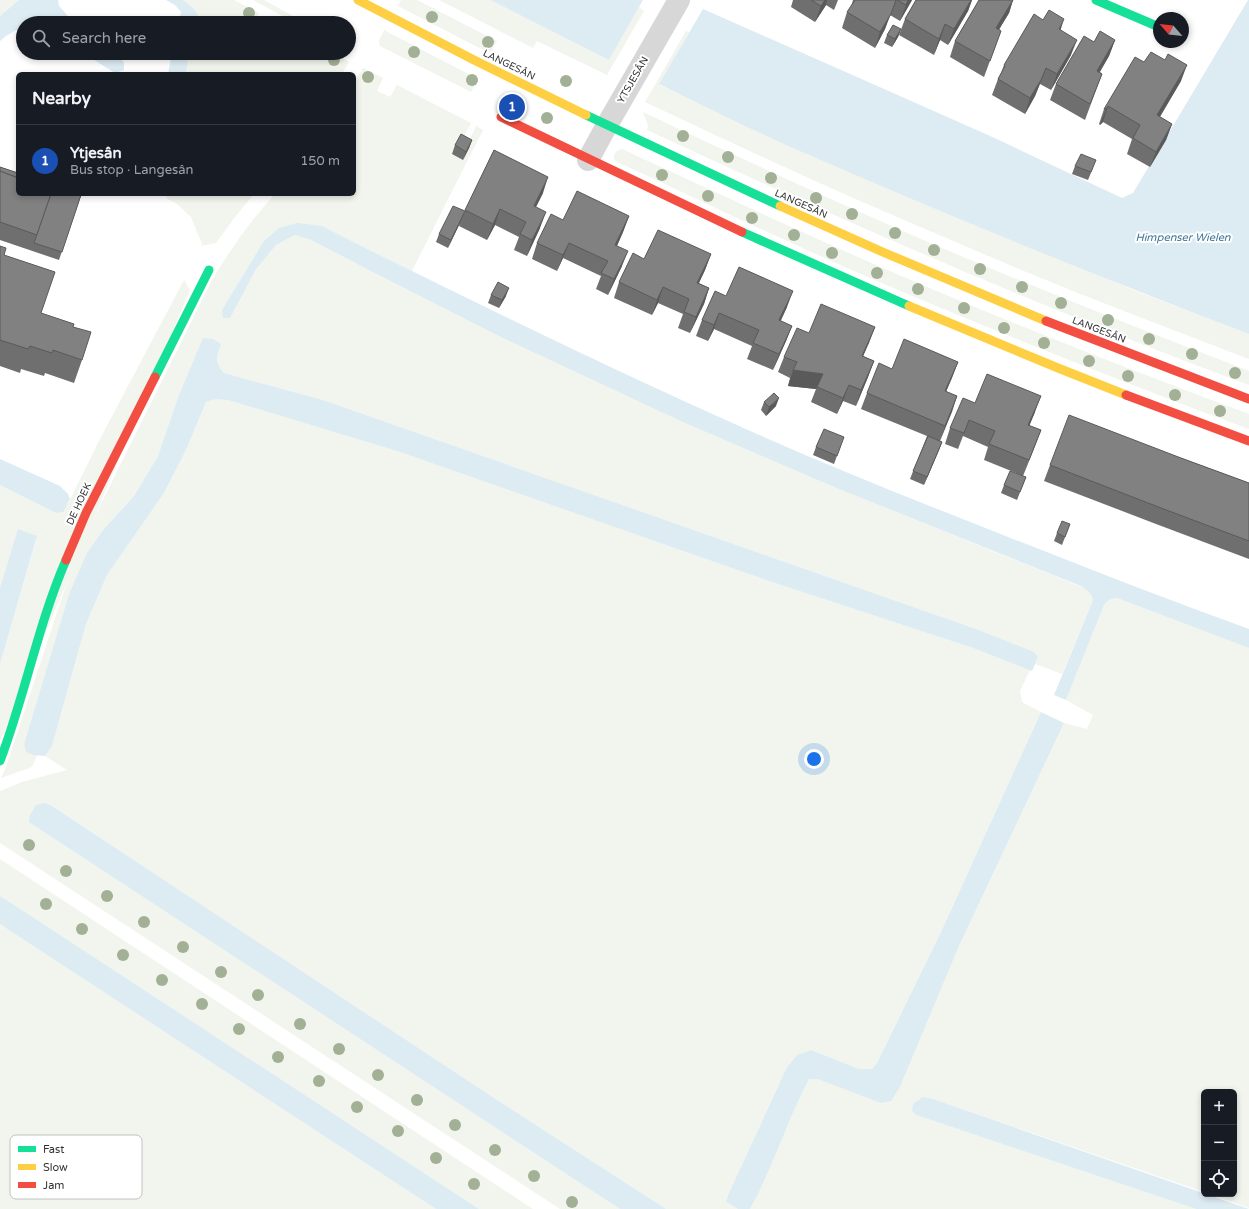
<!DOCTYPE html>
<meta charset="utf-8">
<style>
:root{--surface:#171b24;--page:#242831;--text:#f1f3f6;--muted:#9ea1a6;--line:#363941;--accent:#7a7a7a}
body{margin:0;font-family:"Varela Round",sans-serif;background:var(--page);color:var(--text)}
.controls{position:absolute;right:12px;bottom:12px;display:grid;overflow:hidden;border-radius:6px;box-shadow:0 2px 6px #0003}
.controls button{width:36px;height:36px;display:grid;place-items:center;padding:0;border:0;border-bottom:1px solid var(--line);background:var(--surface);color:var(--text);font:20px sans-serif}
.compass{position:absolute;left:1153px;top:12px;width:36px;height:36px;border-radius:50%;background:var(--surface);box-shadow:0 2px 6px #0003;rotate:298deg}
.you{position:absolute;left:814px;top:759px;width:14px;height:14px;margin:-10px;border:3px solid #fff;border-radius:50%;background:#1a73e8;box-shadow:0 0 0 6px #1a73e833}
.badge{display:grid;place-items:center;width:26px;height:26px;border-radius:50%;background:var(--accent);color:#fff;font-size:13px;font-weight:700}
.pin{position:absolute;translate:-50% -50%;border:2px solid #fff;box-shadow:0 1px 4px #0006}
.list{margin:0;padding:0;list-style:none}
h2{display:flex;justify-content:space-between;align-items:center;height:52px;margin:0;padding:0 16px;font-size:17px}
h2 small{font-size:13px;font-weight:400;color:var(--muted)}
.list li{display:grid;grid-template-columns:26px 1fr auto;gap:12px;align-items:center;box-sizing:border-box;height:72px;padding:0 16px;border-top:1px solid var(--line)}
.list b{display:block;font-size:15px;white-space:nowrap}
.list p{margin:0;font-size:13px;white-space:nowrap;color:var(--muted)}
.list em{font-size:13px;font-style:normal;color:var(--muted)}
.icon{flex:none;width:22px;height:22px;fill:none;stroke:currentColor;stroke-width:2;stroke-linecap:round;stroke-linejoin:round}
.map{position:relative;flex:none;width:1249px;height:1209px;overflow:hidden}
.search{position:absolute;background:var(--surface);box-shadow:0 2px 6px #0003;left:16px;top:16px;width:340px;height:44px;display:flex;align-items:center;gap:10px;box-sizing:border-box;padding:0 14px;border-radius:22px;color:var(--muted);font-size:15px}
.panel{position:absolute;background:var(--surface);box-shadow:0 2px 6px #0003;left:16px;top:72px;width:340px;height:124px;border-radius:6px}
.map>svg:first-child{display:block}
.green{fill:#f1f5ed}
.water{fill:#ddebf3}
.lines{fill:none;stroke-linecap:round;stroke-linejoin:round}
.street{stroke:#d7d7d7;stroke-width:22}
.fast{stroke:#16e098;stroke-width:9}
.slow{stroke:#ffcf43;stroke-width:9}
.jam{stroke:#f24e42;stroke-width:9}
.tree{fill:#a2b095}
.wall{fill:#6f6f6f}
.shaded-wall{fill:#5a5a5a}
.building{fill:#818181;stroke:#5a5a5a}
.labels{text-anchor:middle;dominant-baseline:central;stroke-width:4;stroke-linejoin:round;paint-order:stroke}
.street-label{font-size:10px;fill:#333;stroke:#fff}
.water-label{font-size:11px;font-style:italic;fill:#3f7597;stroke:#fff}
.key{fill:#fff;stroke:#c2c2c2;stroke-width:1}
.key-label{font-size:11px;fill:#333}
</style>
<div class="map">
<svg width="1249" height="1209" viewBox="0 0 1249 1209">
<rect width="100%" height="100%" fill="#fff"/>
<!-- green -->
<g class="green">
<path d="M0 0H19L0 16Z"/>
<path d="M183 0H234L259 13 254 23H197V21Z"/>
<path d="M253 0H264L306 23H295Z"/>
<path d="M401 0H417L497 41 491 52 488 50 487 52 398 6Z"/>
<path d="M439 0H490L609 60 639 7 644 11 607 75 537 41 533 48Z"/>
<path d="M384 30 474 77V78L477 80 471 92 380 46 379 41Z"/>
<path d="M686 31 689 32 660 85 792 147 926 204 1136 291 1249 334V359C1152 322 1054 285 958 243 852 199 748 151 645 102Z"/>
<path d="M189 53H333L349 62 342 74H186Z"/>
<path d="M363 68 383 78 377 91 390 97 397 85 471 123 460 144 452 153 463 159 469 148 466 147 476 126 483 130 412 271 322 226 264 241 230 318 255 269 276 245 295 235 311 240 369 270 839 489 1087 589 1091 594 1093 600 1062 674 1035 664 1038 657 976 629 323 400 224 373C214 361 217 359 221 344L185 382 177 400 158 456 134 496 104 529 69 594 24 744 33 755H37L32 767 1 778 6 767 77 552 211 282C230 250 250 221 275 194H354V83Z"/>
<path d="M643 112C746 161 849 208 954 253 1051 294 1150 333 1249 371V385C1044 309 845 222 647 130L648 126Z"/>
<path d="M622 149C700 185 779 222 858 257 987 314 1117 365 1249 414V429C1116 380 984 327 854 271 774 236 695 198 615 161 612 155 616 150 622 149Z"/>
<path d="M168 194H254L235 217 216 243 201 246 202 244 191 217 177 204 166 198Z"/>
<path d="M184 280 190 290 0 741V664L37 537 0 588V485L56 513 68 504 100 439Z"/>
<path d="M215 398 228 400 400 452 766 580 973 648 1030 670 1020 691 1022 702 1041 712 941 932 877 1063 872 1069H859L811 1050 797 1055 787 1067 728 1195 726 1202 738 1209H666L494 1098 52 806 46 803 30 815V822L620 1209H560L0 843V791L22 782 67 770 45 756 52 746 86 624 107 575 164 493 186 450 206 402Z"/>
<path d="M1117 598 1249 648V1208L1209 1194H1234V1092H1204V1192L933 1099 912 1111 916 1115 1196 1209H750C772 1167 787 1121 809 1079H818L900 1087 959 946 1064 723 1087 729 1093 715 1066 700 1104 605 1109 600Z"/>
<path d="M0 859 533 1209H479L0 896Z"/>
<path d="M0 924 18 936 436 1209H0Z"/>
</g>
<!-- water -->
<g class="water">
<path d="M19 0H58L59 6 74 23H40L38 21C32 21 29 23 23 23V26L6 36 0 41V16Z"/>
<path d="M166 0H183L195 10 198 16 197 23H178L181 12 175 5Z"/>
<path d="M490 0H643L609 60Z"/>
<path d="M1248 0H1249V334C1096 276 944 214 793 148 748 128 704 106 659 84L703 9 988 135 1122 198 1133 193Z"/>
<path d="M83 53H112L124 62V70L115 73Z"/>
<path d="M172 53H189L186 74H168Z"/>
<path d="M297 223 322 226C463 297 604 366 748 430 826 465 904 496 983 527 1071 562 1160 597 1249 629V648L1117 598 1109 600 1104 605 1066 700 1054 695 1093 600C1091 593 1088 590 1081 586L839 489 683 422 499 336 369 270 311 240 295 235 276 245 256 269 230 318H223L222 310 264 241 279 228Z"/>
<path d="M203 338 213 339 221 344C217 358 214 361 224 373L323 400 976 629 1034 652 1038 657 1032 671 973 648 766 580 400 452 228 400 215 399 206 402 186 450 164 493 107 575 86 624 52 746 45 756 33 755 26 752 24 744 69 594 87 553 104 529 134 496 158 456 177 400Z"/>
<path d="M0 459 60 486 68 494 70 499 63 512 56 513 0 485Z"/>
<path d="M18 529 37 536 0 664V588Z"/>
<path d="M1041 712 1064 723 959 946 900 1087 891 1101 881 1103 818 1079H809C787 1121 773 1167 750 1209H738L726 1202 728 1195 787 1067 797 1055 811 1050 859 1069H872L877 1063 941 932Z"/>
<path d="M46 803 52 806 494 1098 666 1209H620L29 822 30 815 36 805Z"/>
<path d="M0 896 8 901 479 1209H436L18 936 0 924Z"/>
<path d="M923 1097 933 1099 1249 1209H1196L916 1115 912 1111 913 1104Z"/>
</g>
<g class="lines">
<!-- street -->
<path class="street" d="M588 160 607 125 679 0"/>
<!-- fast -->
<g class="fast">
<path d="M1096 0 1159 27"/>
<path d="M586 115 780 206"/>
<path d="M742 232 909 306"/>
<path d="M155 377 209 270"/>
<path d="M0 761C25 695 38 625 66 560"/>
</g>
<!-- slow -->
<g class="slow">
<path d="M358 0 474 60 586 115"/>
<path d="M780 206 885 253 1046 321"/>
<path d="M909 306 1058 368 1126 395"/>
</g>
<!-- jam -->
<g class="jam">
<path d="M501 117 742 232"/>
<path d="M1046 321 1249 399"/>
<path d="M1126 395 1249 441"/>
<path d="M66 560 86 513 155 377"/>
</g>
</g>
<!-- trees -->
<g class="tree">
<circle cx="249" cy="13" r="6"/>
<circle cx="432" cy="17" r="6"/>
<circle cx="488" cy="42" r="6"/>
<circle cx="414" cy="52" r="6"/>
<circle cx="334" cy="60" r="6"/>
<circle cx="368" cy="77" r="6"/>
<circle cx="472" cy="80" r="6"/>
<circle cx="566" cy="81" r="6"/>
<circle cx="547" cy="118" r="6"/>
<circle cx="683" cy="136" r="6"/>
<circle cx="728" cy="157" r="6"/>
<circle cx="662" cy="175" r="6"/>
<circle cx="771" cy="178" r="6"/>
<circle cx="708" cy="196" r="6"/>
<circle cx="816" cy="198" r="6"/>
<circle cx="852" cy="214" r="6"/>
<circle cx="752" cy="218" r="6"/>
<circle cx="895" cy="233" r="6"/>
<circle cx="794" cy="235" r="6"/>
<circle cx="934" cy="250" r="6"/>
<circle cx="832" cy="253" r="6"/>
<circle cx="980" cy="269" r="6"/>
<circle cx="877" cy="273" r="6"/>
<circle cx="1022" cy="287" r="6"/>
<circle cx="918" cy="289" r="6"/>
<circle cx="1061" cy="303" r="6"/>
<circle cx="964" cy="308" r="6"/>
<circle cx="1108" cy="320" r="6"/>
<circle cx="1004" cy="328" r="6"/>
<circle cx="1149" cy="339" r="6"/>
<circle cx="1044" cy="343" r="6"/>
<circle cx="1192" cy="354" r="6"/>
<circle cx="1089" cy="361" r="6"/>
<circle cx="1235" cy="373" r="6"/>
<circle cx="1128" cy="376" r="6"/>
<circle cx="1175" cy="395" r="6"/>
<circle cx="1220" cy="411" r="6"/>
<circle cx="29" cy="845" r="6"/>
<circle cx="66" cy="871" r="6"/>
<circle cx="107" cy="896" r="6"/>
<circle cx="46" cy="904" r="6"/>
<circle cx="144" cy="922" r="6"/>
<circle cx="82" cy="929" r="6"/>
<circle cx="183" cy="947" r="6"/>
<circle cx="123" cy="955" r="6"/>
<circle cx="221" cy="972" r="6"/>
<circle cx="162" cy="980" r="6"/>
<circle cx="258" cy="995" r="6"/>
<circle cx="202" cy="1004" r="6"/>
<circle cx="300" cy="1024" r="6"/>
<circle cx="239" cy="1029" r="6"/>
<circle cx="339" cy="1049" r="6"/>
<circle cx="278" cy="1057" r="6"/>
<circle cx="378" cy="1075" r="6"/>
<circle cx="319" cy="1081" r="6"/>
<circle cx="417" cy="1100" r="6"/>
<circle cx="357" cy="1107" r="6"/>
<circle cx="455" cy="1125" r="6"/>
<circle cx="398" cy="1131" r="6"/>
<circle cx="495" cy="1150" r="6"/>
<circle cx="436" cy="1158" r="6"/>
<circle cx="534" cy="1176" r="6"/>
<circle cx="474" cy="1184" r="6"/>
<circle cx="572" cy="1202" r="6"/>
</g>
<!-- wall -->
<g class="wall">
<path d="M793 0H838L834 10 826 5 815 22 791 7Z"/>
<path d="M853 0H912L900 21 890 15 885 29 875 48 842 28 847 12 851 7Z"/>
<path d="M916 0H972L968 11 948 45 940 40 934 55 899 35 905 19Z"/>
<path d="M979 0H1013L1009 13 999 29 1001 31 984 77 950 57 955 41Z"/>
<path d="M1043 20 1060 30 1071 55 1051 90 1040 84 1035 96 1025 114 992 95 998 79 1001 73 1004 65Z"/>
<path d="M901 29 898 37 892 47 884 43 887 35Z"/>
<path d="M1115 40 1109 56 1100 72 1102 74 1085 120 1050 100 1056 84 1094 42Z"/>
<path d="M1144 62 1181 81 1160 117 1172 124 1166 140 1150 167 1127 154 1132 139 1103 122 1100 125 1099 124 1104 109Z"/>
<path d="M472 140 469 148 463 160 452 154 455 145Z"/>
<path d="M494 150 543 193 536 207 540 228 527 256 514 250 519 237 495 225 487 240 459 226 460 223 448 248 436 242 439 234 465 211Z"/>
<path d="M1075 166 1093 168 1088 180 1072 174Z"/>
<path d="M0 167 81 195 59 260 0 240Z"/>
<path d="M629 216 623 232 617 246 622 266 608 295 596 289 601 276 563 258 557 271 532 259 537 243 563 220Z"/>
<path d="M0 246 4 255 41 313 73 327 82 360 74 383 45 373 44 376 21 369 20 373 0 366Z"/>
<path d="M711 254 705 270 699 283 709 288 704 304 690 333 678 328 683 314 658 303 652 315 614 298 619 282 644 259Z"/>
<path d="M491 295 506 296 499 308 488 303Z"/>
<path d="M726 296 787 307 780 321 792 326 786 341 773 370 747 359 752 346 714 329 708 341 696 336 702 320Z"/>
<path d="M875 327 863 356 874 361 868 377 856 406 843 401 837 414 811 402 816 389 788 386 790 378 778 372 784 357 809 333Z"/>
<path d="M958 362 946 392 957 396 940 441 942 442 939 450 924 485 910 479 927 436 861 409 867 393 892 369Z"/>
<path d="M764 402 776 406 766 416 761 410Z"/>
<path d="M975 403 1035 412 1029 426 1041 430 1023 476 1026 477 1017 500 1001 493 1004 485 1021 475 984 460 988 447 963 436 958 449 945 444 950 428Z"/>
<path d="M841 445 834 464 813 455 816 447Z"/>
<path d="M1181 458 1249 483V559L1156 524 1044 481 1050 465Z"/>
<path d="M1070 524 1062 545 1054 541 1057 533Z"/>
</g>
<!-- shaded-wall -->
<g class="shaded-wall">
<path d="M825 0H827L826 5 815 22 821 6Z"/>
<path d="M896 0 885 29 875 48 880 32Z"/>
<path d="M908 0H912L900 21 906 5Z"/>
<path d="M971 0H972L968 11 948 45 954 29Z"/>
<path d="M1013 0 1009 13 991 43 996 28Z"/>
<path d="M1064 19 1059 35V29Z"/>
<path d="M945 24 940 40 934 55 939 39Z"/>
<path d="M901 29 898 37 892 47 895 39Z"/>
<path d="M1077 40 1071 55 1051 90 1057 74Z"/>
<path d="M1115 40 1109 56 1091 86 1097 71Z"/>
<path d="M1187 65 1181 81 1151 131 1157 115Z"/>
<path d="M1046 68 1035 96 1025 114 1030 98Z"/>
<path d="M1108 106 1103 122 1100 125 1106 109Z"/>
<path d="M1172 124 1166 140 1150 167 1156 152Z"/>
<path d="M472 140 469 148 463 160 466 152Z"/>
<path d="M548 177 543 193 528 222 534 206Z"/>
<path d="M500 209 495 225 487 240 493 224Z"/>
<path d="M546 212 540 228 527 256 532 240Z"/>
<path d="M463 215 460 223 448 248 451 240Z"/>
<path d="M629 216 623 232 610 261 615 245Z"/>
<path d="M569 243 563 258 557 271 563 255Z"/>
<path d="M628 251 622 266 608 295 614 279Z"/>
<path d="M711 254 705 270 691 299 697 283Z"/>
<path d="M663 287 658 303 652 315 657 300Z"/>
<path d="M509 288 506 296 499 308 502 300Z"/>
<path d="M709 288 704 304 690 333 696 317Z"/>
<path d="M793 291 787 307 774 336 779 320Z"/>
<path d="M719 313 714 329 708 341 714 325Z"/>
<path d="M792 326 786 341 773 370 779 354Z"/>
<path d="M875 327 869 343 856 372 862 356Z"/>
<path d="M874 361 868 377 856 406 861 390Z"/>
<path d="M958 362 952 378 939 407 945 391Z"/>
<path d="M793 370 823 374 816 389 788 386Z"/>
<path d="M849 385 843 401 837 414 843 398Z"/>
<path d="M957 396 952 412 940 441 945 426Z"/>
<path d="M1041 396 1035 412 1023 441 1028 425Z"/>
<path d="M779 398 776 406 766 416 769 407Z"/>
<path d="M1041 430 1035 446 1023 476 1029 460Z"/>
<path d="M942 442 939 450 924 485 927 477Z"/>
</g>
<!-- building -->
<g class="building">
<path d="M811 0H825L821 6Z"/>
<path d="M855 0H896L891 14 880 32 847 12Z"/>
<path d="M897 0H908L906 5Z"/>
<path d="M916 0H971L954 29 945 24 939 39 905 19Z"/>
<path d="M979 0H1013L996 28 1001 31 990 61 955 41Z"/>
<path d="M1049 10 1064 19 1059 29 1077 40 1057 74 1046 68 1041 80 1030 98 998 79 1005 66 1004 65 1034 14 1043 20Z"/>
<path d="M893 25 901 29 895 39 887 35Z"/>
<path d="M1100 31 1115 40 1097 71 1102 74 1090 104 1056 84 1084 36 1094 42Z"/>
<path d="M1151 52 1165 60 1168 54 1187 65 1157 115 1172 124 1156 152 1133 138 1140 125 1108 106 1106 109H1104L1135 57 1144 62Z"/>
<path d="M461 134 472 140 466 152 455 145Z"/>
<path d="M494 150 548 177 534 206 546 212 532 240 520 234 526 222 500 209 493 224 465 210Z"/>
<path d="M1081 154 1096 160 1091 172 1075 166Z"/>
<path d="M0 167 18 173V178L0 171Z"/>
<path d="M0 171 18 178V194H51L37 235 0 222Z"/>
<path d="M577 191 629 216 615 245 628 251 614 279 601 273 608 261 569 243 563 255 537 243 551 214 563 220Z"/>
<path d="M51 194H78L81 195 62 252 34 243Z"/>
<path d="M453 206 465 211 451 240 439 234Z"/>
<path d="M658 230 711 254 697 283 709 288 696 317 684 312 689 299 663 287 657 300 619 282 633 253 644 259Z"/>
<path d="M0 246 6 248 4 255 55 272 41 313 74 324 73 327 91 332 82 360 53 350 52 353 30 346 28 349 0 340Z"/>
<path d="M739 267 793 291 779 320 792 326 779 354 753 343 759 330 719 313 714 325 702 320 715 291 726 296Z"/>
<path d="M498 282 509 288 502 300 491 295Z"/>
<path d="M821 304 875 327 862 356 874 361 861 390 849 385 843 398 817 387 823 374 793 370 797 362 784 357 797 328 809 333Z"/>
<path d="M904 339 958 362 945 391 957 396 945 426 867 393 879 363 892 369Z"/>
<path d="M987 374 1041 396 1028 425 1041 430 1029 460 989 444 995 431 969 420 964 433 950 428 963 398 975 403Z"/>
<path d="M774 393 779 398 769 407 764 402Z"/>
<path d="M1069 415 1181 458 1249 483V541L1161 508 1050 465Z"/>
<path d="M824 429 844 437 837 456 816 447Z"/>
<path d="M928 436 942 442 927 477 913 471Z"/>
<path d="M1010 471 1026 477 1020 492 1004 485Z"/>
<path d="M1062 521 1070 524 1065 537 1057 533Z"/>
</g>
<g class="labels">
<!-- street labels -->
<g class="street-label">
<text transform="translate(509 65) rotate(26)">LANGESÂN</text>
<text transform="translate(633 80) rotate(-60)">YTSJESÂN</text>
<text transform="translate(801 204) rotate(24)">LANGESÂN</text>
<text transform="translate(1099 330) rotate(21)">LANGESÂN</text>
<text transform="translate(79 504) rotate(-65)">DE HOEK</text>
</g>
<!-- water labels -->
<g class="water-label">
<text x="1183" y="237">Himpenser Wielen</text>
</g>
</g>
<!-- legend -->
<rect x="10" y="1135" width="132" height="64" rx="6" class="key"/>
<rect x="18" y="1146" width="18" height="6" fill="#16e098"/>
<rect x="18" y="1164" width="18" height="6" fill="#ffcf43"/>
<rect x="18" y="1182" width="18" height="6" fill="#f24e42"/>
<g class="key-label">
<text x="43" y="1153">Fast</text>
<text x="43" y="1171">Slow</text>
<text x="43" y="1189">Jam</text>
</g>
</svg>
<div class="controls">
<button>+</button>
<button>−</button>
<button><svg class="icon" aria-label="locate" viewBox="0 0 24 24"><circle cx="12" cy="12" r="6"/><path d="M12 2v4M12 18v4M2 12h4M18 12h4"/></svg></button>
</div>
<svg class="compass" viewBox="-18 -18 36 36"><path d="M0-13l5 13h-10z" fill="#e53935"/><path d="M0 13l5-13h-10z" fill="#9ea1a6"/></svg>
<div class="you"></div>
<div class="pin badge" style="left:512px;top:107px;background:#1a4fb4">1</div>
<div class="search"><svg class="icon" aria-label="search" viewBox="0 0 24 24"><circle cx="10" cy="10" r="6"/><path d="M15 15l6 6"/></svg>Search here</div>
<section class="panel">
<h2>Nearby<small></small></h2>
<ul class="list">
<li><span class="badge" style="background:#1a4fb4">1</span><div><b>Ytjesân</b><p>Bus stop · Langesân</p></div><em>150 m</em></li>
</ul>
</section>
</div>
